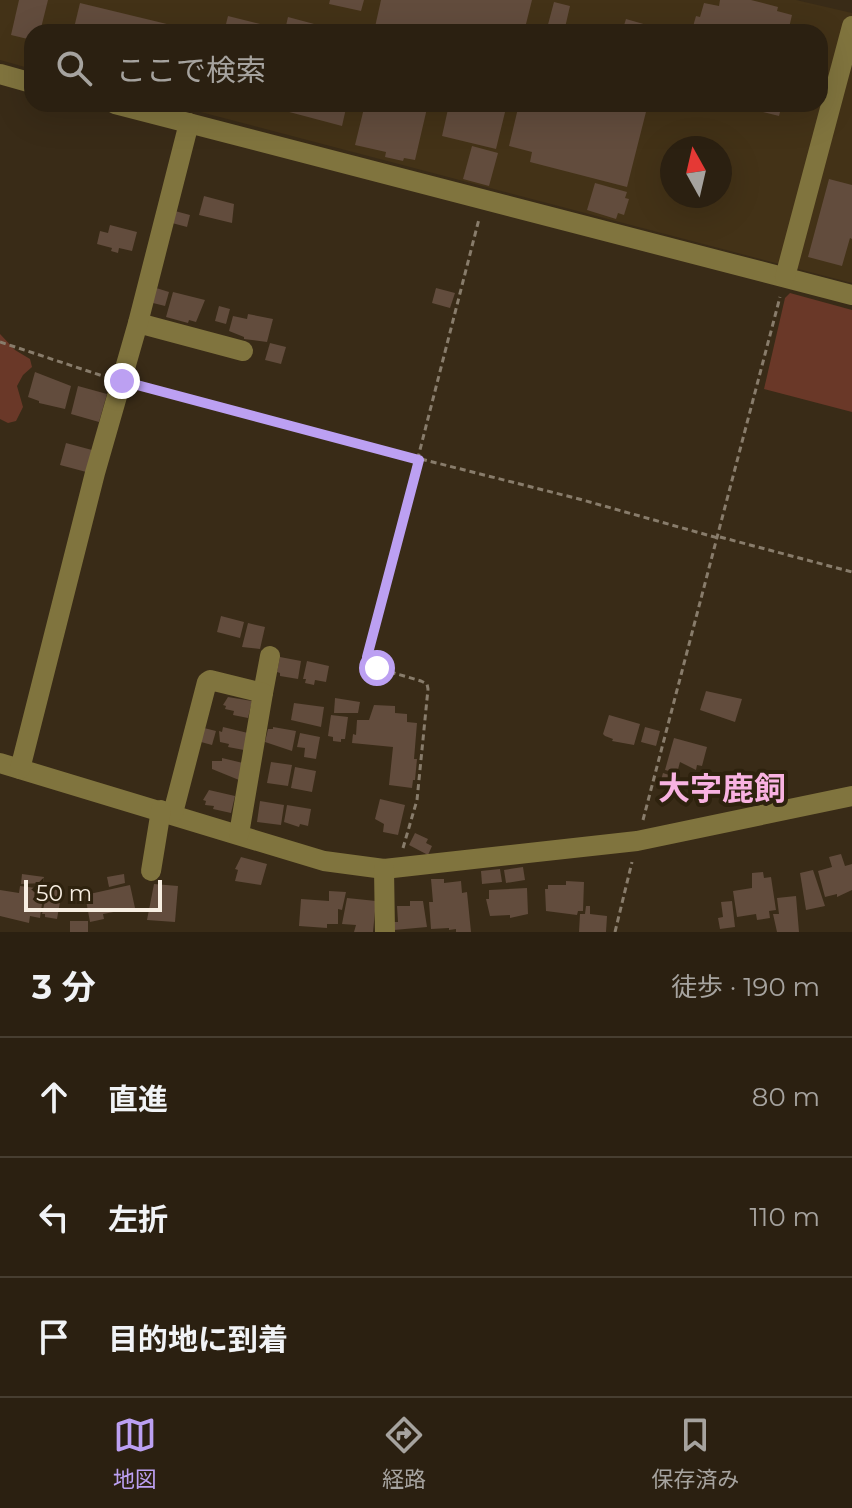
<!DOCTYPE html>
<html lang="ja">
<meta charset="utf-8">
<style>
:root{--surface:#2b2011;--page:#33281a;--text:#f1f3f6;--muted:#a6a39f;--line:#473e31;--accent:#bca0f2}
body{margin:0;font-family:Montserrat,"Noto Sans JP",sans-serif;background:var(--page);color:var(--text)}
.compass{position:absolute;left:660px;top:136px;width:72px;height:72px;border-radius:50%;background:var(--surface);box-shadow:0 8px 32px #0002;rotate:352deg}
.scale{position:absolute;left:24px;bottom:20px;width:138px;box-sizing:border-box;padding-left:8px;border:4px solid #f7eee2;border-top:0;font-size:22px;line-height:28px;white-space:nowrap;color:#f7eee2;-webkit-text-stroke:6px #2e220e;paint-order:stroke}
.stop{position:absolute;width:24px;height:24px;margin:-18px;border:6px solid #bca0f2;border-radius:50%;background:#fff}
.stop.end{background:#bca0f2;border-color:#fff;box-shadow:0 2px 8px #0008}
.list{margin:0;padding:0;list-style:none}
h2{display:flex;justify-content:space-between;align-items:center;height:104px;margin:0;padding:0 32px;font-size:34px}
h2 small{font-size:26px;font-weight:400;color:var(--muted)}
.list li{display:grid;grid-template-columns:52px 1fr auto;gap:24px;align-items:center;box-sizing:border-box;height:120px;padding:0 32px;border-top:2px solid var(--line)}
.list b{display:block;font-size:30px;white-space:nowrap}
.list em{font-size:26px;font-style:normal;color:var(--muted)}
.icon{flex:none;width:44px;height:44px;fill:none;stroke:currentColor;stroke-width:2;stroke-linecap:round;stroke-linejoin:round}
.map{position:relative;flex:none;width:852px;height:932px;overflow:hidden}
.search{position:absolute;background:var(--surface);box-shadow:0 8px 32px #0002;left:24px;right:24px;top:24px;height:88px;display:flex;align-items:center;gap:20px;box-sizing:border-box;padding:0 28px;border-radius:24px;color:var(--muted);font-size:30px}
.sheet{height:464px;background:var(--surface)}
nav{display:flex;justify-content:space-around;align-items:center;box-sizing:border-box;height:112px;border-top:2px solid var(--line);background:var(--surface);font-size:22px;color:var(--muted)}
nav a{display:grid;justify-items:center;gap:4px}
nav .on{color:var(--accent)}
.map>svg:first-child{display:block}
.built{fill:#433217;fill-rule:evenodd}
.green{fill:#6a3828}
.building{fill:#624c3d}
.lines{fill:none;stroke-linecap:round;stroke-linejoin:round}
.path{stroke:#887c6b;stroke-width:3;stroke-dasharray:6 4;stroke-linecap:butt}
.minor{stroke:#80743e;stroke-width:20}
.route{stroke:#bca0f2;stroke-width:10}
.labels{text-anchor:middle;dominant-baseline:central;stroke-width:8;stroke-linejoin:round;paint-order:stroke}
.quarter-label{font-size:32px;font-weight:bold;fill:#f8b2e1;stroke:#2e220e}
</style>
<div class="map">
<svg width="852" height="932" viewBox="0 0 852 932">
<rect width="100%" height="100%" fill="#392b17"/>
<!-- built -->
<path class="built" d="M0 0H796L852 13V283L170 104H820V32H32V69L0 60ZM672 148H720V196H672Z"/>
<!-- green -->
<g class="green">
<path d="M790 293 852 310V412L764 389 785 298Z"/>
<path d="M0 334 15 350 30 359 32 367 23 375 17 386 23 407 16 421 8 423 0 419Z"/>
</g>
<!-- building -->
<g class="building">
<path d="M19 0H48L40 32H32V40L11 35Z"/>
<path d="M330 0H364L361 11 329 4Z"/>
<path d="M381 0H532L524 32H397L375 27Z"/>
<path d="M720 0H751L778 7 777 11 792 15 788 32 692 30 696 16 700 17 704 3 719 6Z"/>
<path d="M554 2 570 6 564 32H546Z"/>
<path d="M80 3 171 25 169 32H73Z"/>
<path d="M228 16 285 30 288 17 344 32H224Z"/>
<path d="M626 19 654 27 653 32H622Z"/>
<path d="M259 104H347L342 126Z"/>
<path d="M365 104H428L415 160 404 158 403 161 385 157 386 152 355 145Z"/>
<path d="M446 104H507L496 149 442 136 448 109 445 108Z"/>
<path d="M519 104H648L627 187 530 162 532 152 509 146Z"/>
<path d="M718 104H782L779 116 747 108 746 112Z"/>
<path d="M472 146 498 153 489 186 463 179Z"/>
<path d="M829 179 852 185V239L850 238 842 266 808 257Z"/>
<path d="M595 183 627 192 625 198 629 199 624 215 618 213 616 219 587 210Z"/>
<path d="M204 196 234 204 232 223 199 215Z"/>
<path d="M175 211 190 215 187 227 172 223Z"/>
<path d="M110 225 137 232 132 251 119 248 118 253 111 251 112 248 97 244 100 231 108 233Z"/>
<path d="M153 287 169 292 165 306 149 302Z"/>
<path d="M436 288 455 293 450 308 432 303Z"/>
<path d="M173 292 205 300 196 322 189 320 188 323 166 317Z"/>
<path d="M219 306 230 309 226 324 215 321Z"/>
<path d="M248 314 273 319 267 342 244 339V337L229 331 233 316 247 319Z"/>
<path d="M270 343 286 347 281 364 265 360Z"/>
<path d="M35 372 71 386 65 409 39 403V401L28 397Z"/>
<path d="M78 386 107 394 99 422 71 414Z"/>
<path d="M66 443 92 450 90 473 60 465Z"/>
<path d="M221 616 244 622 240 638 217 632Z"/>
<path d="M248 623 265 627 260 649 242 647Z"/>
<path d="M280 657 301 661 298 679 280 676V673L277 672Z"/>
<path d="M307 661 329 666 326 682 315 680 314 685 305 683 306 679H303Z"/>
<path d="M706 691 742 699 735 722 700 710Z"/>
<path d="M228 697 252 701 248 718 233 715 234 711 225 709 226 706 223 705Z"/>
<path d="M335 698 360 702 358 713H334Z"/>
<path d="M294 703 324 707 321 727 291 720Z"/>
<path d="M374 705 395 706V713L407 714V722L417 723 414 759H417L415 780H413L412 788 389 785 393 747 352 743 353 734 356 735 357 720H369Z"/>
<path d="M331 715 348 717 345 739H341V742L333 741V737L328 736Z"/>
<path d="M609 715 640 724 634 745 612 741 613 739 605 736 603 734Z"/>
<path d="M223 727 248 733 244 750 228 747 229 744 220 742 219 731 222 732Z"/>
<path d="M273 727 296 731 292 751 265 742 268 729H273Z"/>
<path d="M645 727 660 731 656 746 641 742Z"/>
<path d="M204 728 216 731 212 745 201 742Z"/>
<path d="M300 733 320 737 316 759 304 757 305 748 297 747Z"/>
<path d="M674 738 707 747 702 766 697 765 696 770 680 762 677 773 665 770Z"/>
<path d="M222 758 243 763 239 780 212 769V761H222Z"/>
<path d="M271 762 292 765 288 786 267 783Z"/>
<path d="M295 767 316 771 312 792 291 788Z"/>
<path d="M663 773 675 777 671 790 659 787Z"/>
<path d="M209 790 235 796 231 813 213 809 214 806 205 805 206 801 203 800Z"/>
<path d="M380 799 405 805 398 835 383 832 384 824 375 819Z"/>
<path d="M260 801 284 805 281 825 257 822Z"/>
<path d="M287 805 311 809 308 826 300 824 299 827 284 822Z"/>
<path d="M415 833 428 839 426 843 432 846 428 855 409 845Z"/>
<path d="M841 854 845 866 852 864V890L837 897V894L825 897 818 871 832 867 829 857Z"/>
<path d="M241 857 267 864 261 885 235 881 238 870 235 869Z"/>
<path d="M523 867 525 880 506 883 504 870Z"/>
<path d="M500 869 502 882 482 884 481 871Z"/>
<path d="M813 870 825 906 806 910 800 873Z"/>
<path d="M763 872 764 878 771 877 776 910 769 911 770 918 757 920 756 914 737 917 733 891 752 888V873Z"/>
<path d="M22 874 44 877 43 883 21 884Z"/>
<path d="M124 874 125 883 109 887 107 877Z"/>
<path d="M431 879H444V883L461 881 462 893 467 892 471 932H456V929L449 930V928L431 929 429 902H433Z"/>
<path d="M566 881 584 882 583 911H578L577 915 546 911 545 889H548V885H566Z"/>
<path d="M154 884 178 886 175 922 147 920Z"/>
<path d="M130 885 135 908 103 914 104 919 90 922 85 895Z"/>
<path d="M20 886 44 889 40 918 30 916 29 923 0 916V890L19 893Z"/>
<path d="M48 888 62 890 57 919 45 917V914H42Z"/>
<path d="M527 888 528 914 510 918V915L490 916 486 899H489V890Z"/>
<path d="M329 891 346 892 342 910 338 909V924H327V928L299 926 301 899 329 901Z"/>
<path d="M796 896 799 932H777L773 914H779L777 898Z"/>
<path d="M347 898 376 901 373 932H354L356 925 342 924Z"/>
<path d="M410 901H423L427 927 394 930V922H398L397 906H410Z"/>
<path d="M732 901 735 927 720 929 718 918 723 917 721 902Z"/>
<path d="M586 906H590V914L607 916 606 932H579L580 914H585Z"/>
<rect x="70" y="921" width="18" height="11"/>
</g>
<g class="lines">
<!-- path -->
<g class="path">
<path d="M0 342 103 376"/>
<path d="M141 386 419 460"/>
<path d="M421 459 579 499 718 538"/>
<path d="M720 537 852 572"/>
<path d="M643 820 780 297"/>
<path d="M403 848 417 800 428 689 427 684 421 681 370 666 367 657 479 219"/>
<path d="M615 932 632 862"/>
</g>
<!-- minor -->
<g class="minor">
<path d="M0 74 32 83"/>
<path d="M115 104 852 295"/>
<path d="M785 277 852 26"/>
<path d="M138 323 243 351"/>
<path d="M263 693 270 656"/>
<path d="M0 763 324 861 384 869 637 841 852 796"/>
<path d="M20 769 95 473 138 323 189 123"/>
<path d="M173 813 207 682 210 680 263 693 239 834"/>
<path d="M384 869 385 932"/>
<path d="M151 871 161 810"/>
</g>
</g>
<g class="lines">
<!-- route -->
<path class="route" d="M122 381 419 460 367 657 370 666 377 668"/>
</g>
<g class="labels">
<!-- quarter labels -->
<g class="quarter-label">
<text x="722" y="788">大字鹿飼</text>
</g>
</g>
</svg>
<svg class="compass" viewBox="-18 -18 36 36"><path d="M0-13l5 13h-10z" fill="#e53935"/><path d="M0 13l5-13h-10z" fill="#a6a39f"/></svg>
<div class="scale">50 m</div>
<div class="stop" style="left:377px;top:668px"></div>
<div class="stop end" style="left:122px;top:381px"></div>
<div class="search"><svg class="icon" aria-label="search" viewBox="0 0 24 24"><circle cx="10" cy="10" r="6"/><path d="M15 15l6 6"/></svg>ここで検索</div>
</div>
<section class="sheet">
<h2>3 分<small>徒歩 · 190 m</small></h2>
<ul class="list">
<li><svg class="icon" aria-label="ahead" viewBox="0 0 24 24"><path d="M12 20V5M6 11l6-6 6 6"/></svg><div><b>直進</b></div><em>80 m</em></li>
<li><svg class="icon" aria-label="left" viewBox="0 0 24 24"><path d="M17 20v-9H6M10 6l-5 5 5 5"/></svg><div><b>左折</b></div><em>110 m</em></li>
<li><svg class="icon" aria-label="arrive" viewBox="0 0 24 24"><path d="M6 21V4h12l-3 4 3 4H6"/></svg><div><b>目的地に到着</b></div></li>
</ul>
</section>
<nav>
<a class="on"><svg class="icon" aria-label="map" viewBox="0 0 24 24"><path d="M3 6l6-2 6 2 6-2v14l-6 2-6-2-6 2zM9 4v14M15 6v14"/></svg>地図</a>
<a><svg class="icon" aria-label="directions" viewBox="0 0 24 24"><path d="M12 3l9 9-9 9-9-9zM9 14v-3h6M13 9l2 2-2 2"/></svg>経路</a>
<a><svg class="icon" aria-label="saved" viewBox="0 0 24 24"><path d="M7 4h10v16l-5-4-5 4z"/></svg>保存済み</a>
</nav>
